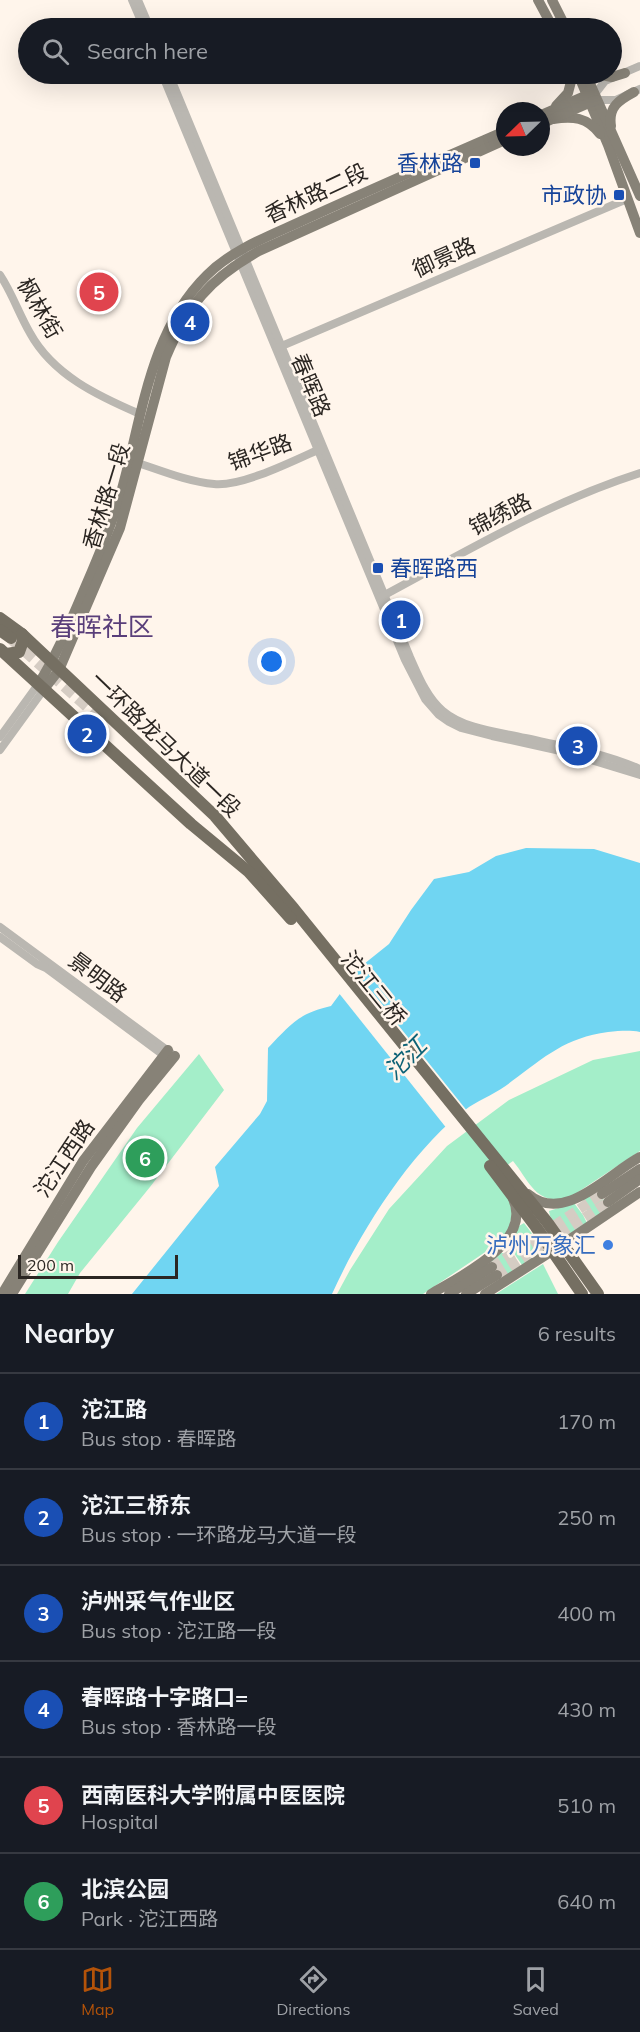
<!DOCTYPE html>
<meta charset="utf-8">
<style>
:root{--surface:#171b24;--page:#20242c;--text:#f1f3f6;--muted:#9ea1a6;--line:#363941;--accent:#b45309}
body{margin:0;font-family:Mulish,"Noto Sans SC",sans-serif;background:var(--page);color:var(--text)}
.compass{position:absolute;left:496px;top:102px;width:54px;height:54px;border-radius:50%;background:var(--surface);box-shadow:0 6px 24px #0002;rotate:247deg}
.scale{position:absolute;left:18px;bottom:15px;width:160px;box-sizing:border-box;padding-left:6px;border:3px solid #2b2622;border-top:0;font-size:16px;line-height:21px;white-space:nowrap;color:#2b2622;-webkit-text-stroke:4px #fff5eb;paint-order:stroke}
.you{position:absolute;left:272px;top:662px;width:21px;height:21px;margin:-15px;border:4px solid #fff;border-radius:50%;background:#1a73e8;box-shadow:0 0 0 9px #1a73e833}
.badge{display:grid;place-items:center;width:39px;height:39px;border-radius:50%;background:var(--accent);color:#fff;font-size:20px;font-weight:700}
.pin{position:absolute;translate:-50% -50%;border:3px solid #fff;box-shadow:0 2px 6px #0006}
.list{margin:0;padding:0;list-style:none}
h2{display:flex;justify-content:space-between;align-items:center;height:78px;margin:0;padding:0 24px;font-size:26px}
h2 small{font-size:20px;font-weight:400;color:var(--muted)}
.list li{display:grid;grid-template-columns:39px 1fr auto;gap:18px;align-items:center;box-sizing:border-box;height:96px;padding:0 24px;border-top:2px solid var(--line)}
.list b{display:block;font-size:22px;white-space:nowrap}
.list p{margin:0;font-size:20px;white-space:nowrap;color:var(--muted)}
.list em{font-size:20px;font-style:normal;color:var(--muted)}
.icon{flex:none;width:33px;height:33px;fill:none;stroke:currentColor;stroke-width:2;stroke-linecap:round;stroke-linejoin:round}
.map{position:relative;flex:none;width:640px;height:1294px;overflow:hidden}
.search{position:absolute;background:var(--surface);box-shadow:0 6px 24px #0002;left:18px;right:18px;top:18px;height:66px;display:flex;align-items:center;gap:15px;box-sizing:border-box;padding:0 21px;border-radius:33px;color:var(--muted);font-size:22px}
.sheet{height:654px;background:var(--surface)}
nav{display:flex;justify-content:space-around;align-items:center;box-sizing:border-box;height:84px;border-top:2px solid var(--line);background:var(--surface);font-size:16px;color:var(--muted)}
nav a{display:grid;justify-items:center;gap:3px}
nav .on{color:var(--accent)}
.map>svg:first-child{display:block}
.green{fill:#a4eec9}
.water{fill:#70d5f2}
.pier{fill:#fff5eb}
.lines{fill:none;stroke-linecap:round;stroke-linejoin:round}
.major-tunnel{stroke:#d5ccc3;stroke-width:10;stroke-dasharray:10 5;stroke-linecap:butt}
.highway-tunnel{stroke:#d5ccc3;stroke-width:12;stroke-dasharray:12 6;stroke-linecap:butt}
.minor{stroke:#bab7b1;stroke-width:8}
.major{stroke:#878277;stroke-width:10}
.highway{stroke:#756f62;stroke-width:12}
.transit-dot{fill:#1a4fb4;stroke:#fff5eb;stroke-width:2}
.shop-dot{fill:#3f7fe0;stroke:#fff5eb;stroke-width:2}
.labels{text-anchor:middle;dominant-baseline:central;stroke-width:5;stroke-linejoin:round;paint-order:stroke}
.transit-label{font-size:22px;fill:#164399;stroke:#fff5eb;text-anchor:end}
.street-label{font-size:22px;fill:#2b2622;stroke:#fff5eb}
.shop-label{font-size:22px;fill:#366cbe;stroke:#fff5eb;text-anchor:end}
.water-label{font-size:24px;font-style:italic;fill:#0d6276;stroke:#fff5eb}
.quarter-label{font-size:26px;fill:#593e7a;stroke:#fff5eb}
</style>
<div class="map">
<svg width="640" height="1294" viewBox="0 0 640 1294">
<rect width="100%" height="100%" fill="#fff5eb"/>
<!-- green -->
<g class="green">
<path d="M640 1051V1151L569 1198C536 1206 530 1182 513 1161L492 1176 511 1201 512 1214 509 1229 501 1241 478 1257 423 1294H337L350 1270 389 1209 447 1146 509 1100 593 1060Z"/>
<path d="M199 1054 224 1090 150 1187 80 1273 68 1294H25L58 1242 137 1128Z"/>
<path d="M596 1189 610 1209 597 1218C588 1214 583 1207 583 1197Z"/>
<path d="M574 1203 583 1215 587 1223 566 1237 550 1216 549 1211Z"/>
<path d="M524 1223 543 1248 544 1252 522 1265 509 1246 519 1226Z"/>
<path d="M500 1252 507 1255 515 1268 514 1272 501 1282 488 1260Z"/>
<path d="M543 1264 558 1294H496Z"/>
</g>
<!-- water -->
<path class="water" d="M526 848 594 849 640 863V1032C629 1030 620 1031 608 1032 565 1038 546 1056 512 1081 499 1092 483 1098 469 1107 413 1147 360 1232 332 1294H132L219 1186 215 1167 260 1114 267 1101 268 1048C290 1025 299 1013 331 1006L359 968 389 944 411 910 434 879 469 872 496 856Z"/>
<!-- pier -->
<path class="pier" d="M354 970 468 1112 448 1130 338 992Z"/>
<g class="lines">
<!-- major-tunnel -->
<g class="major-tunnel">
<path d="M492 1267 602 1194"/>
<path d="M497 1275 608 1202"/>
</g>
<!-- highway-tunnel -->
<path class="highway-tunnel" d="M11 638 96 714"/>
<!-- minor -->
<g class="minor">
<path d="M132 0 144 28"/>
<path d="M138 0 150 28"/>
<path d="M162 74 405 660 425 699 439 715 449 722 461 728 492 736 565 752 640 775"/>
<path d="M169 74 410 657C418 675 427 698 443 711 464 729 499 732 525 738 563 746 604 753 640 769"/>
<path d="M595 94 605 81 640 66"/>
<path d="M598 100H616L640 89"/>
<path d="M0 275C12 293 19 314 30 333 53 375 98 396 140 414"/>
<path d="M277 348 627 199"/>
<path d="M138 463C162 471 189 482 214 484 242 487 295 460 322 448"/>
<path d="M381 597C465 552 549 502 640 473"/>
<path d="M0 737 39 683"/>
<path d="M0 750 45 688"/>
<path d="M0 927 171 1053"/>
<path d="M0 937 37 964 46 968 166 1057"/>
</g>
<!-- major -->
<g class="major">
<path d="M538 0 553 28"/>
<path d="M552 0 566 28"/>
<path d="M578 74 608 145 640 233"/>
<path d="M596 74 612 77 625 73"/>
<path d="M588 79 640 196"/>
<path d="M556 106 568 93 573 74"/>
<path d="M541 115 587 95 593 94"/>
<path d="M553 119C573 116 587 117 600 134"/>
<path d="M541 124 596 100"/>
<path d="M611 126C608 107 619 100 634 92"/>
<path d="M39 683C56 656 68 627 81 597 95 564 110 531 120 496 142 421 148 333 207 275 234 248 272 235 306 219 372 189 438 160 505 131"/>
<path d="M45 688 59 670 120 528 166 357C188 305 209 279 259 251L505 140"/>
<path d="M528 1194C564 1225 608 1174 640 1157"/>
<path d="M602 1194 640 1169"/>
<path d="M608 1202 640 1179"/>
<path d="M563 1244 640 1192"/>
<path d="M2 1294 83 1161 168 1050"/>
<path d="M12 1294 91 1167 139 1100 175 1056"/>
<path d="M431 1294C461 1276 533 1242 513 1199"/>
<path d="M449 1294 492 1267"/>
<path d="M466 1294 497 1275"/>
<path d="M485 1294 552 1251"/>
</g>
<!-- highway -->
<g class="highway">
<path d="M0 618 22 634 215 816 294 909 547 1222 598 1294"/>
<path d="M0 630 11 638"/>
<path d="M0 649 191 824 249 872 291 919"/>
<path d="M7 654 19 652 23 641 22 634"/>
<path d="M490 1166 536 1227 582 1294"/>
</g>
</g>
<!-- markers -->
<g class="transit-dot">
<rect x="469" y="157" width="12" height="12" rx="3"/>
<rect x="613" y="189" width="12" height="12" rx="3"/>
<rect x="372" y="562" width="12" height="12" rx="3"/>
</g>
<circle class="shop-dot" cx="608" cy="1245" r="6"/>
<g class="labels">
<!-- transit labels -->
<g class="transit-label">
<text x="463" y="163">香林路</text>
<text x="607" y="195">市政协</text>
<text x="390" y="568" text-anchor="start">春晖路西</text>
</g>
<!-- street labels -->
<g class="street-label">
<text transform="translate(316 193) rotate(-25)">香林路二段</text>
<text transform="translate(444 257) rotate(-24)">御景路</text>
<text transform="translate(40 308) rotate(60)">枫林街</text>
<text transform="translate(311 385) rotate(67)">春晖路</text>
<text transform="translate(260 452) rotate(-20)">锦华路</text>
<text transform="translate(106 496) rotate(-73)">香林路一段</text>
<text transform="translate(500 514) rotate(-27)">锦绣路</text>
<text transform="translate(166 744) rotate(44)">一环路龙马大道一段</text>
<text transform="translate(98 977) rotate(37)">景明路</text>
<text transform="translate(374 988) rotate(51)">沱江三桥</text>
<text transform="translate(64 1158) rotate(-56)">沱江西路</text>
</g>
<!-- shop labels -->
<g class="shop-label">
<text x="596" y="1245">泸州万象汇</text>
</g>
<!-- water labels -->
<g class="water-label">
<text transform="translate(405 1058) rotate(-45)">沱江</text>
</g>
<!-- quarter labels -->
<g class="quarter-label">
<text x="102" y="626">春晖社区</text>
</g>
</g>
</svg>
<svg class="compass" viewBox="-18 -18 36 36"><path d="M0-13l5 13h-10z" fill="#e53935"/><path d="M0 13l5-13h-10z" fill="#9ea1a6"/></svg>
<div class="scale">200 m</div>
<div class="you"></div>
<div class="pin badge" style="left:401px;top:620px;background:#1a4fb4">1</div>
<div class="pin badge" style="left:87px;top:734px;background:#1a4fb4">2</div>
<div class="pin badge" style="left:578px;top:746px;background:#1a4fb4">3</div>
<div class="pin badge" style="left:190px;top:322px;background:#1a4fb4">4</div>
<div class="pin badge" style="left:99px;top:292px;background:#e0444e">5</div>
<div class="pin badge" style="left:145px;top:1158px;background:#2e9e5b">6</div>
<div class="search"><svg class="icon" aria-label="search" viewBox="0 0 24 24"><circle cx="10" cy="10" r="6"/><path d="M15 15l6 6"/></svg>Search here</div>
</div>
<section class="sheet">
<h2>Nearby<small>6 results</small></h2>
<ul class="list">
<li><span class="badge" style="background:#1a4fb4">1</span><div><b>沱江路</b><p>Bus stop · 春晖路</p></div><em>170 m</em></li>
<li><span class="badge" style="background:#1a4fb4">2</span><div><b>沱江三桥东</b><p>Bus stop · 一环路龙马大道一段</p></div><em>250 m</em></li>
<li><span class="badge" style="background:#1a4fb4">3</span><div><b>泸州采气作业区</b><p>Bus stop · 沱江路一段</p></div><em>400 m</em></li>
<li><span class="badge" style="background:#1a4fb4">4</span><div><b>春晖路十字路口=</b><p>Bus stop · 香林路一段</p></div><em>430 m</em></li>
<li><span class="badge" style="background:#e0444e">5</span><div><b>西南医科大学附属中医医院</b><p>Hospital</p></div><em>510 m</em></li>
<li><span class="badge" style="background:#2e9e5b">6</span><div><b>北滨公园</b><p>Park · 沱江西路</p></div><em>640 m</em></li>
</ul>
</section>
<nav>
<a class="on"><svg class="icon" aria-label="map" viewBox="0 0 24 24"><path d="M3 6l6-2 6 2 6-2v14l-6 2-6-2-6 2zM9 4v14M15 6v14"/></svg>Map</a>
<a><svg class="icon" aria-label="directions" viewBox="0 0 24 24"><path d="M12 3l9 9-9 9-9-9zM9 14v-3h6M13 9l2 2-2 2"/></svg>Directions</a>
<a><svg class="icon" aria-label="saved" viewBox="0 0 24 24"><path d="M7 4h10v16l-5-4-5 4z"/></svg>Saved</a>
</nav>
